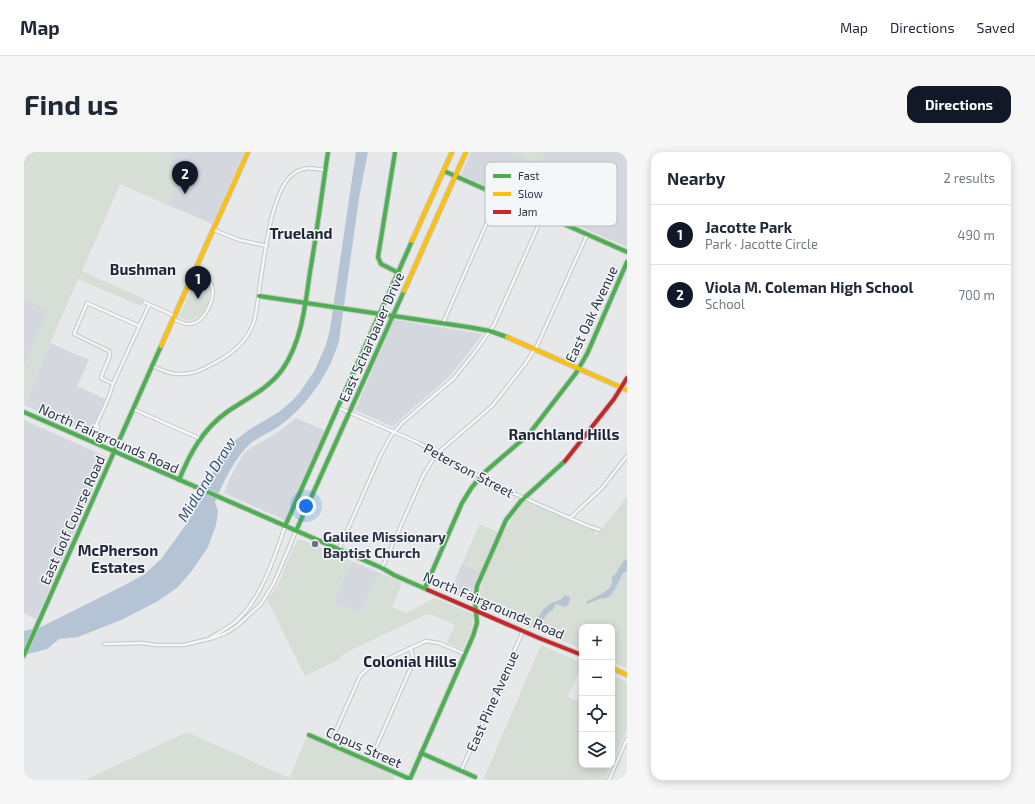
<!DOCTYPE html>
<meta charset="utf-8">
<style>
:root{--surface:#fff;--page:#f6f6f7;--text:#1f2937;--muted:#747a83;--line:#e0e1e3;--accent:#111827}
body{margin:0;font-family:"Exo 2",sans-serif;background:var(--page);color:var(--text)}
.controls{position:absolute;right:12px;bottom:12px;display:grid;overflow:hidden;border-radius:8px;box-shadow:0 2px 10px #0003}
.controls button{width:36px;height:36px;display:grid;place-items:center;padding:0;border:0;border-bottom:1px solid var(--line);background:var(--surface);color:var(--text);font:20px sans-serif}
.you{position:absolute;left:282px;top:354px;width:14px;height:14px;margin:-10px;border:3px solid #fff;border-radius:50%;background:#1a73e8;box-shadow:0 0 0 6px #1a73e833}
.badge{display:grid;place-items:center;width:26px;height:26px;border-radius:50%;background:var(--accent);color:#fff;font-size:13px;font-weight:700}
.pin{position:absolute;translate:-50% -33px;filter:drop-shadow(0 1px 2px #0008)}
.pin::after{content:'';position:absolute;top:21px;width:14px;height:12px;background:inherit;clip-path:polygon(0 0,100% 0,50% 100%)}
.list{margin:0;padding:0;list-style:none}
h2{display:flex;justify-content:space-between;align-items:center;height:52px;margin:0;padding:0 16px;font-size:17px}
h2 small{font-size:13px;font-weight:400;color:var(--muted)}
.list li{display:grid;grid-template-columns:26px 1fr auto;gap:12px;align-items:center;box-sizing:border-box;height:60px;padding:0 16px;border-top:1px solid var(--line)}
.list b{display:block;font-size:15px;white-space:nowrap}
.list p{margin:0;font-size:13px;white-space:nowrap;color:var(--muted)}
.list em{font-size:13px;font-style:normal;color:var(--muted)}
.icon{flex:none;width:22px;height:22px;fill:none;stroke:currentColor;stroke-width:2;stroke-linecap:round;stroke-linejoin:round}
.map{position:relative;flex:none;width:603px;height:628px;overflow:hidden;border-radius:12px}
header{display:flex;align-items:center;gap:24px;box-sizing:border-box;height:56px;padding:0 20px;background:var(--surface);border-bottom:1px solid var(--line)}
header strong{font-size:19px}
nav{display:flex;gap:22px;margin-inline-start:auto;font-size:14px}
.intro{display:flex;align-items:center;justify-content:space-between;box-sizing:border-box;height:96px;padding:0 24px}
h1{margin:0;font-size:28px}
.button{padding:10px 18px;border-radius:12px;background:var(--accent);color:#fff;font-size:14px;font-weight:700}
main{display:flex;gap:24px;padding:0 24px}
aside{flex:1;background:var(--surface);border-radius:12px;box-shadow:0 2px 10px #0003}
.map>svg:first-child{display:block}
.built{fill:#d4d7dd}
.green{fill:#d6ded6}
.water{fill:#b4c4d5}
.lines{fill:none;stroke-linecap:round;stroke-linejoin:round}
.street-casing{stroke:#c4c6c8;stroke-width:4.5}
.fast-casing{stroke:#c4c6c8;stroke-width:6}
.slow-casing{stroke:#c4c6c8;stroke-width:6}
.jam-casing{stroke:#c4c6c8;stroke-width:6}
.street{stroke:#f5f6f7;stroke-width:2.5}
.fast{stroke:#4caf50;stroke-width:4}
.slow{stroke:#ffc107;stroke-width:4}
.jam{stroke:#c62828;stroke-width:4}
.poi-dot{fill:#6c737f;stroke:#f4f6f9;stroke-width:1.5}
.labels{text-anchor:middle;dominant-baseline:central;stroke-width:3;stroke-linejoin:round;paint-order:stroke}
.street-label{font-size:14px;fill:#2b3445;stroke:#f4f6f9}
.poi-label{font-size:14px;font-weight:bold;fill:#2b3445;stroke:#f4f6f9;text-anchor:start}
.neighbourhood-label{font-size:15px;font-weight:bold;fill:#1d2536;stroke:#f4f6f9}
.water-label{font-size:15px;font-style:italic;fill:#34527a;stroke:#f4f6f9}
.key{fill:#f4f6f9;stroke:#b8bcc3;stroke-width:1}
.key-label{font-size:11px;fill:#2b3445}
</style>
<header>
<strong>Map</strong>
<nav><a>Map</a><a>Directions</a><a>Saved</a></nav>
</header>
<div class="intro"><h1>Find us</h1><a class="button">Directions</a></div>
<main>
<div class="map">
<svg width="603" height="628" viewBox="0 0 603 628">
<rect width="100%" height="100%" fill="#e6e8ea"/>
<!-- built -->
<g class="built">
<path d="M110 0H220L188 72 96 32Z"/>
<path d="M447 0H603V95L437 23Z"/>
<path d="M0 147 24 158 0 216Z"/>
<path d="M370 168 459 182 426 224 380 264 369 275 331 258Z"/>
<path d="M26 191 65 208 53 234 81 247 66 281 0 253Z"/>
<path d="M272 266 302 279 263 367 261 368 200 341 206 326 220 301 227 296 253 281Z"/>
<path d="M0 268 83 305 12 467 0 461Z"/>
<path d="M327 409 356 421 336 462 309 450Z"/>
<path d="M438 412 456 420 449 435 447 446 445 448 426 440Z"/>
</g>
<!-- green -->
<g class="green">
<path d="M0 0H151L145 13 159 20 144 53 96 32 58 119 120 147 117 154 54 127 0 251V216L24 158 0 147Z"/>
<path d="M486 0H521L515 13Z"/>
<path d="M173 125C177 127 181 128 183 132 190 143 180 166 167 168 163 169 159 167 155 165Z"/>
<path d="M603 345V516L588 510V475H558V497L504 475 455 452C453 429 484 368 499 351L502 350 570 378 573 383Z"/>
<path d="M456 372 473 380 456 420 438 412Z"/>
<path d="M274 388H279L327 409 309 450 336 462 356 421 378 431 368 455 383 461 411 446 448 462 449 463 447 480 439 496 437 497 423 490 431 473 409 463 403 462 319 502 316 507 281 524 243 447C260 432 261 406 274 388Z"/>
<path d="M517 493 558 511 544 545 558 551V613H587L581 628H461L460 626Z"/>
<path d="M588 523 603 530V578L588 612Z"/>
<path d="M163 580 265 626 283 585 371 623 369 628H61Z"/>
</g>
<!-- water -->
<g class="water">
<path d="M332 0H344L335 46 315 189C305 223 283 254 254 275 243 282 229 287 221 297 208 311 198 333 191 350L194 359 192 373 184 395 167 420 154 435 134 449 97 468 54 485 35 487 23 497 4 502 0 508V479L17 475 99 434 121 422 137 407 164 370 183 334 194 309 203 295 226 277 255 260 269 248 276 240 291 218 302 193 306 177Z"/>
<path d="M603 407V419L599 421 591 437 586 444 582 446 575 447 563 452V449C567 448 586 438 587 434 588 432 588 427 588 425 595 420 595 411 603 407Z"/>
<path d="M540 443 546 445V447L544 453 541 455 532 452 531 453 529 458 525 460 515 473 512 472C512 467 520 455 526 452 531 449 535 450 540 445Z"/>
</g>
<g class="lines">
<defs>
<g id="street">
<path d="M190 78 215 88 243 94"/>
<path d="M120 150 151 164"/>
<path d="M149 167C155 169 161 173 167 172 182 169 194 143 186 130 183 124 177 122 171 119"/>
<path d="M419 171 475 43"/>
<path d="M128 214C138 218 147 223 158 222 168 222 176 219 185 214 205 204 222 192 230 170 238 137 242 36 272 20 281 14 291 17 301 18"/>
<path d="M89 232 77 226 86 203 85 199 50 182 63 151 115 174"/>
<path d="M315 256 393 290 475 335 564 374 576 378"/>
<path d="M109 257 175 286"/>
<path d="M72 273 74 275 72 283 74 293"/>
<path d="M66 288C72 269 84 252 89 232L125 153"/>
<path d="M546 366 578 336 603 304"/>
<path d="M315 397 357 302 367 284 378 271 429 227 451 200 470 173 519 63"/>
<path d="M358 416 399 324 408 309 417 298 468 254 501 212 513 194 563 83"/>
<path d="M186 486C194 481 202 477 210 471 236 450 251 405 261 374"/>
<path d="M80 492 119 491 132 493H160L189 486 202 481 213 474 237 452 250 431 272 379"/>
<path d="M306 592 336 524 344 516 402 489 415 491 441 502"/>
<path d="M346 609 388 513 389 505 386 496"/>
<path d="M437 619 499 479"/>
<path d="M585 628 603 587"/>
</g>
<g id="fast">
<path d="M371 0 354 105 357 112 375 121"/>
<path d="M420 19 603 100"/>
<path d="M235 144 444 175 466 179 483 185"/>
<path d="M0 260 358 416 370 423 404 438"/>
<path d="M155 328C166 301 179 277 203 260 222 247 244 237 258 218 278 189 281 154 286 120 293 80 298 40 304 0"/>
<path d="M261 374 388 89"/>
<path d="M272 379 380 139"/>
<path d="M401 436 438 351 448 335 462 319 505 282 552 221 563 202 603 110"/>
<path d="M0 503 137 194"/>
<path d="M285 583 386 627 449 484 453 471 451 450 453 434 482 368 497 349 541 309"/>
<path d="M397 601 451 625"/>
</g>
<g id="slow">
<path d="M388 89 428 0"/>
<path d="M380 139 442 0"/>
<path d="M483 185 603 238"/>
<path d="M137 194 224 0"/>
<path d="M588 516 603 523"/>
</g>
<g id="jam">
<path d="M541 309 590 247 603 226"/>
<path d="M404 438 515 486 558 503"/>
</g>
</defs>
<!-- street casing -->
<use href="#street" class="street-casing"/>
<!-- fast casing -->
<use href="#fast" class="fast-casing"/>
<!-- slow casing -->
<use href="#slow" class="slow-casing"/>
<!-- jam casing -->
<use href="#jam" class="jam-casing"/>
<!-- street -->
<use href="#street" class="street"/>
<!-- fast -->
<use href="#fast" class="fast"/>
<!-- slow -->
<use href="#slow" class="slow"/>
<!-- jam -->
<use href="#jam" class="jam"/>
</g>
<!-- markers -->
<circle class="poi-dot" cx="291" cy="392" r="4"/>
<g class="labels">
<!-- street labels -->
<g class="street-label">
<text transform="translate(567 162) rotate(-65)">East Oak Avenue</text>
<text transform="translate(347 185) rotate(-66)">East Scharbauer Drive</text>
<text transform="translate(85 286) rotate(24)">North Fairgrounds Road</text>
<text transform="translate(445 318) rotate(28)">Peterson Street</text>
<text transform="translate(48 368) rotate(-66)">East Golf Course Road</text>
<text transform="translate(470 453) rotate(23)">North Fairgrounds Road</text>
<text transform="translate(468 549) rotate(-66)">East Pine Avenue</text>
<text transform="translate(340 595) rotate(24)">Copus Street</text>
</g>
<!-- poi labels -->
<g class="poi-label">
<text x="299" y="384">Galilee Missionary<tspan x="299" dy="16">Baptist Church</tspan></text>
</g>
<!-- neighbourhood labels -->
<g class="neighbourhood-label">
<text x="277" y="81">Trueland</text>
<text x="119" y="117">Bushman</text>
<text x="540" y="282">Ranchland Hills</text>
<text x="94" y="398">McPherson<tspan x="94" dy="17">Estates</tspan></text>
<text x="386" y="509">Colonial Hills</text>
</g>
<!-- water labels -->
<g class="water-label">
<text transform="translate(182 327) rotate(-58)">Midland Draw</text>
</g>
</g>
<!-- legend -->
<rect x="461" y="10" width="132" height="64" rx="6" class="key"/>
<rect x="469" y="22" width="18" height="4" fill="#4caf50"/>
<rect x="469" y="40" width="18" height="4" fill="#ffc107"/>
<rect x="469" y="58" width="18" height="4" fill="#c62828"/>
<g class="key-label">
<text x="494" y="28">Fast</text>
<text x="494" y="46">Slow</text>
<text x="494" y="64">Jam</text>
</g>
</svg>
<div class="controls">
<button>+</button>
<button>−</button>
<button><svg class="icon" aria-label="locate" viewBox="0 0 24 24"><circle cx="12" cy="12" r="6"/><path d="M12 2v4M12 18v4M2 12h4M18 12h4"/></svg></button>
<button><svg class="icon" aria-label="layers" viewBox="0 0 24 24"><path d="M12 4l9 5-9 5-9-5zM3 14l9 5 9-5"/></svg></button>
</div>
<div class="you"></div>
<div class="pin badge" style="left:174px;top:147px">1</div>
<div class="pin badge" style="left:161px;top:42px">2</div>
</div>
<aside>
<h2>Nearby<small>2 results</small></h2>
<ul class="list">
<li><span class="badge">1</span><div><b>Jacotte Park</b><p>Park · Jacotte Circle</p></div><em>490 m</em></li>
<li><span class="badge">2</span><div><b>Viola M. Coleman High School</b><p>School</p></div><em>700 m</em></li>
</ul>
</aside>
</main>
